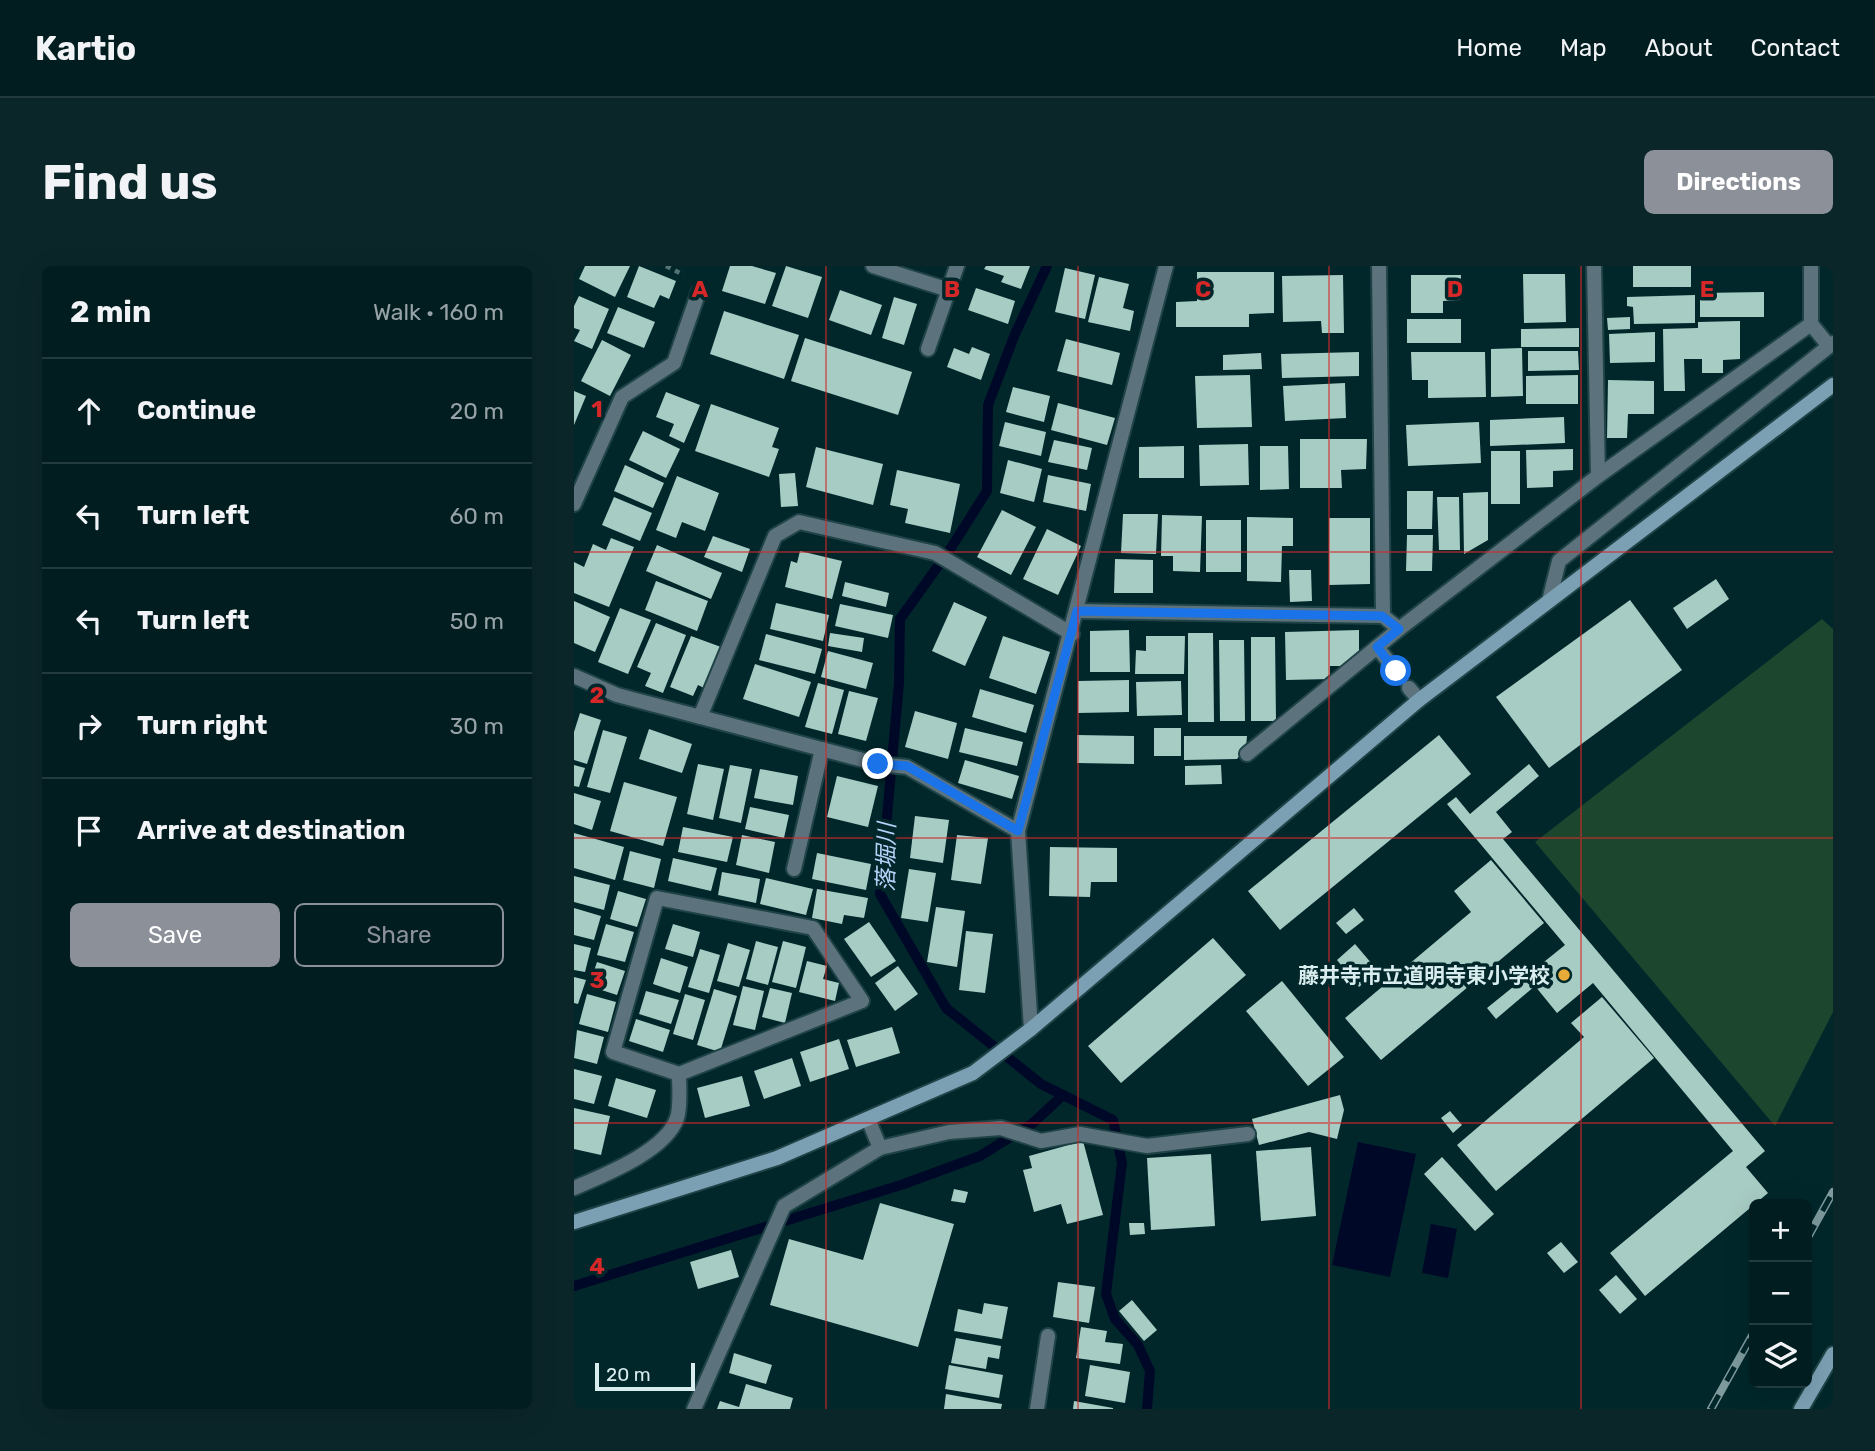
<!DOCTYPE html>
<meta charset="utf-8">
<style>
:root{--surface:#011d20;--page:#0b2629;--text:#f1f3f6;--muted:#96a2a5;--line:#233b3e;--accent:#8c9099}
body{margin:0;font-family:Rubik,"Noto Sans JP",sans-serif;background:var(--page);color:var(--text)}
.controls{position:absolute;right:21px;bottom:21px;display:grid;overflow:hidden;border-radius:10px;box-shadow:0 7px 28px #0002}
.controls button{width:63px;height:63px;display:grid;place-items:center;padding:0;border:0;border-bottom:2px solid var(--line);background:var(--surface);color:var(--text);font:35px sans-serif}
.scale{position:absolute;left:21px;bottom:18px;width:100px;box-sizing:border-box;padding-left:7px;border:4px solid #d9edef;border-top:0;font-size:19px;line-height:24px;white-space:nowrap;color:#d9edef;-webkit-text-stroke:5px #01272b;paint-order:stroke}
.stop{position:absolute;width:21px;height:21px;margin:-16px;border:5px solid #1a73e8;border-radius:50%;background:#fff}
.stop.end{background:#1a73e8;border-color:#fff;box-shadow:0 2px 7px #0008}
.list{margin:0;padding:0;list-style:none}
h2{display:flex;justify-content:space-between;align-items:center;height:91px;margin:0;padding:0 28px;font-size:30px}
h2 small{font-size:23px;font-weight:400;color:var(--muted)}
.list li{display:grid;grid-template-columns:46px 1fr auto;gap:21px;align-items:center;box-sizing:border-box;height:105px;padding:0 28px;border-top:2px solid var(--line)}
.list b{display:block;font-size:26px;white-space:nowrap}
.list em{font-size:23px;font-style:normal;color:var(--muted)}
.actions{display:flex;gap:14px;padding:21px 28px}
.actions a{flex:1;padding:16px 0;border:2px solid var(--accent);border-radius:10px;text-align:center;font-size:24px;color:var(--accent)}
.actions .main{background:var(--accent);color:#fff}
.icon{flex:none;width:38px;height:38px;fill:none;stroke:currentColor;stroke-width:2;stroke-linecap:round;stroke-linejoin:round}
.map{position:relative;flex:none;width:1259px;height:1143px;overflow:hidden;border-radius:10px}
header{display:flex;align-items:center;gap:42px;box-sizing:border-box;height:98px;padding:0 35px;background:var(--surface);border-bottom:2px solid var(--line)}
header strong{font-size:33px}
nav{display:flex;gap:38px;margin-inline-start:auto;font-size:24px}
.intro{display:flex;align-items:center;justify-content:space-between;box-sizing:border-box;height:168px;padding:0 42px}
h1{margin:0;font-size:49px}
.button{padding:18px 32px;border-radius:10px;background:var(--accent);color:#fff;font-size:24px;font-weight:700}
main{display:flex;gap:42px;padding:0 42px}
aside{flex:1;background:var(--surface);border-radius:10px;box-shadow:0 7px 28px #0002}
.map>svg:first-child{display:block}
.green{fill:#1c472e}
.water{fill:#000828}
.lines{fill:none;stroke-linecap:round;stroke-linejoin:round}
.stream{stroke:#000828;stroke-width:10}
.building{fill:#a7ccc4}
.lane-casing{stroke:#1f4346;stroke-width:18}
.street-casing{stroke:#1f4346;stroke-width:18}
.secondary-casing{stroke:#1f4346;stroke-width:18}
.path{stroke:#547376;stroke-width:4.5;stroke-dasharray:5 5;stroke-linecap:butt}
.lane{stroke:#5c727d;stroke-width:14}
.street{stroke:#5c727d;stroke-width:14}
.secondary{stroke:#7ca0b3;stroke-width:14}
.rail-casing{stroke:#7e9a9d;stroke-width:8}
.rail{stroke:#01272b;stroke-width:5;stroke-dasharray:16;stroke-linecap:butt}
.route{stroke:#1a73e8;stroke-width:9}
.grid{fill:none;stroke:#d62828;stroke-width:2;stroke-opacity:0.55}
.poi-dot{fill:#e8ab37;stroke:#01272b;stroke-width:2.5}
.labels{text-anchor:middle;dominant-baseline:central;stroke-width:7;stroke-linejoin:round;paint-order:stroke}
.poi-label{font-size:21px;font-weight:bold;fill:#d9edef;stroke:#01272b;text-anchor:end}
.water-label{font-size:23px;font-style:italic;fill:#b7d2f8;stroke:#01272b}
.grid-label{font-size:23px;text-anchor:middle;font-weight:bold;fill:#d62828;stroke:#01272b;stroke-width:7;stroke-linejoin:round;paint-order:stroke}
</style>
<header>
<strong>Kartio</strong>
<nav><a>Home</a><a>Map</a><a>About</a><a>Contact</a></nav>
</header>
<div class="intro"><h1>Find us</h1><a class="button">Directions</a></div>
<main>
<aside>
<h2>2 min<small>Walk · 160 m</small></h2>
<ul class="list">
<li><svg class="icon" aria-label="ahead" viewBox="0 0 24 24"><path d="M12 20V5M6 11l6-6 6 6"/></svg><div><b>Continue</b></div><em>20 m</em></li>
<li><svg class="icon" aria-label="left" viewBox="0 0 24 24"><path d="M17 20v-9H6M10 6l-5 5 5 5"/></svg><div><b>Turn left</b></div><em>60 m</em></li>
<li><svg class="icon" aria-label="left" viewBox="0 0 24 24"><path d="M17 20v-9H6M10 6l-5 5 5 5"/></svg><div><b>Turn left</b></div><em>50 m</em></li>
<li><svg class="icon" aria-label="right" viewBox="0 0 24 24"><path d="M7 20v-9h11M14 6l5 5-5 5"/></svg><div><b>Turn right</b></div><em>30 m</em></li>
<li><svg class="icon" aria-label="arrive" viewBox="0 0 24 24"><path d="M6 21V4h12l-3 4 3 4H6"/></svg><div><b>Arrive at destination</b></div></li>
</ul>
<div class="actions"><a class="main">Save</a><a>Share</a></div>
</aside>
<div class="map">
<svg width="1259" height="1143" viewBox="0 0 1259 1143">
<rect width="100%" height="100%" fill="#01272b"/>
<!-- green -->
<path class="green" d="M1248 353 1259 363V746L1201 860 961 576Z"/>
<!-- water -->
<g class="water">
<path d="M784 876 842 888 816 1011 758 999Z"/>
<path d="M857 958 883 963 874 1012 848 1007Z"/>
</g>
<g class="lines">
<!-- stream -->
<g class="stream">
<path d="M473 0 441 68 414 139 413 225 377 282 326 353 325 417 306 628 372 742 467 818 539 854 548 897 532 1028 541 1053 564 1079 576 1105 573 1143"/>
<path d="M0 1020 327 919 406 890 459 857 489 829"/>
</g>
</g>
<!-- building -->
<g class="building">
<path d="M11 0H56L41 31 5 13Z"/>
<path d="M65 0 102 15 95 33 86 29 80 42 53 31Z"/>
<path d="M156 0H178L202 7 191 38 148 25Z"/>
<path d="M212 0 248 11 234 52 198 40Z"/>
<path d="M412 0H456L447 23 427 16 430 10 410 3Z"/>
<rect x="1059" y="0" width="58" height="21"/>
<path d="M491 2 521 9 511 53 481 46Z"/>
<path d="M623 6H700V47L675 48V61H602V36L623 35Z"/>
<path d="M949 8H991L992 56 950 57Z"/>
<path d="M769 9 770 67H748L747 55 709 56 708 10Z"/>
<path d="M837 9H887L886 34 869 35V47H837Z"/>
<path d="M525 11 555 18 549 42 560 45 556 65 514 56Z"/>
<path d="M402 22 441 35 434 58 394 44Z"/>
<path d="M266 24 308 39 297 69 255 54Z"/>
<path d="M1190 26V51H1126V27Z"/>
<path d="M1121 29V57L1060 58 1059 41 1053 40V31Z"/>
<path d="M5 30 35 43 18 83 0 75 6 64 0 62V40Z"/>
<path d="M320 31 343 38 330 79 308 72Z"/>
<path d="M44 41 81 56 70 82 33 67Z"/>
<path d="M150 45 225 69 210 113 136 88Z"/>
<path d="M1056 51V63L1034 64 1033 52Z"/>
<rect x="833" y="53" width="54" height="24"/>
<path d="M1166 55V93L1149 94V107H1128V93H1110L1111 125H1090L1089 63 1124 62V56Z"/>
<path d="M1005 62V81H947V63Z"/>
<path d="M1081 66V96L1036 97 1035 68Z"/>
<path d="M231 72 338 106 324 149 217 115Z"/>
<path d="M492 73 546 87 538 119 483 105Z"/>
<path d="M28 74 57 89 36 130 7 115Z"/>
<path d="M398 81 416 88 407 114 373 101 380 82 395 88Z"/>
<path d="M948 82 949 130 917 131V83Z"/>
<path d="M954 85H1004L1005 104 954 105Z"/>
<path d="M785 86V110L708 112 707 88Z"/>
<path d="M837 86H911L912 131 854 132V114H838Z"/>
<path d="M687 87 688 103 649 104V89Z"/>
<path d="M676 109 678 161 623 162 621 110Z"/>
<path d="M1004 109V138H952V110Z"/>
<path d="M1034 114 1080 115V148H1054L1053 172H1033Z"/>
<path d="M771 117 772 152 711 155 709 120Z"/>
<path d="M439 121 476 130 470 156 432 146Z"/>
<path d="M0 125 12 130 0 159Z"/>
<path d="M92 126 126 139 110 177 95 170 100 158 82 151Z"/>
<path d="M484 137 541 152 533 179 477 164Z"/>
<path d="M137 138 205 162 198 181 205 183 195 211 121 185Z"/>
<path d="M990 151 991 177 916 180V154Z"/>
<path d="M431 156 472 166 467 190 425 180Z"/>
<path d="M905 156 907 197 834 200 832 159Z"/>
<path d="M69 165 106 183 92 212 55 194Z"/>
<path d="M726 173H793L792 203 767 204 768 222H726Z"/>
<path d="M480 174 518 182 513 204 474 196Z"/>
<path d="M674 178 675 219 626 220 625 179Z"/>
<path d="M610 180V212H565V181Z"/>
<path d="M686 180H714L715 223 686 224Z"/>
<path d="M242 181 309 198 299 239 232 221Z"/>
<path d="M999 183V204L979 205V221L953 222 952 184Z"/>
<rect x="917" y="185" width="29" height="53"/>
<path d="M434 194 468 203 460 236 426 227Z"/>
<path d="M51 199 90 217 79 242 40 225Z"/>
<path d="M323 204 386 218 376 267 331 257 334 243 316 239Z"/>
<path d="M221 207 224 240 207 241 205 208Z"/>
<path d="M474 209 517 218 512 245 469 236Z"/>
<path d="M103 210 145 227 131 265 108 256 102 272 82 264Z"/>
<path d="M833 225H859L858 263H833Z"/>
<path d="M914 226V274L890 288 889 227Z"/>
<path d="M40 231 78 247 66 275 28 259Z"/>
<path d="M863 231H885L886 284H865Z"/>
<path d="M428 244 462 261 437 309 403 291Z"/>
<path d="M549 248H584L582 288 547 287Z"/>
<path d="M588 249 628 250 626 306 599 305V290H587Z"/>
<path d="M673 251 719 252V280H708L707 316 673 315Z"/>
<path d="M755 252H796V318L755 319Z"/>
<rect x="632" y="254" width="35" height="52"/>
<path d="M473 263 507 280 484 329 449 313Z"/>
<path d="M833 269H859L858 305H832Z"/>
<path d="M139 270 176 283 168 306 130 291Z"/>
<path d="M37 272 60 281 35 341 0 327V296L10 301 19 278 32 284Z"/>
<path d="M83 279 148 307 137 333 72 305Z"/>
<path d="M226 285 268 295 258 333 211 321 217 295 223 297Z"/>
<path d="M541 293 579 294V327H540Z"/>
<path d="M715 304H737L738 335 716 336Z"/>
<path d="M1142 313 1155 333 1113 363 1099 342Z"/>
<path d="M82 315 134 335 123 365 71 344Z"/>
<path d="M271 316 315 327 312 341 268 330Z"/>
<path d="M1056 334 1108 404 975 502 922 431Z"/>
<path d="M0 335 36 351 21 386 0 377Z"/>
<path d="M380 336 413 351 391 400 358 385Z"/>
<path d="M202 337 255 349 249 375 196 363Z"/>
<path d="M266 338 319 349 314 372 261 360Z"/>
<path d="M46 342 77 354 54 408 24 396Z"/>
<path d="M82 357 112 369 89 427 71 420 77 407 63 401Z"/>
<path d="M555 364 556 406H516V365Z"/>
<path d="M785 364V389L776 400H756V413L712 414 711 366Z"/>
<path d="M256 367 290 372 288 386 254 380Z"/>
<path d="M614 367H639L640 456H614Z"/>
<path d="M192 368 248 383 241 408 185 394Z"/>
<path d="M117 370 147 381 130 422 124 419 119 430 96 421Z"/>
<path d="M429 370 476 386 462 428 415 412Z"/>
<path d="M572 370H611L610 408H561L562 384 572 385Z"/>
<path d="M677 371H701L702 455H677Z"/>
<path d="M645 374H670L671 455H646Z"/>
<path d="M254 385 299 397 292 423 247 411Z"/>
<path d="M181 398 237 416 225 451 169 433Z"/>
<path d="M555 414V446L504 447V415Z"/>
<path d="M607 415 608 449 563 450 562 416Z"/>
<path d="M244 417 270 424 258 468 231 461Z"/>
<path d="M406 423 460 439 452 467 398 451Z"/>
<path d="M275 425 304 432 292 475 264 468Z"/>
<path d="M341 445 383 457 374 493 331 481Z"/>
<path d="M6 447 27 454 13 498 0 494V466Z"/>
<path d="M391 462 449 476 443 500 385 486Z"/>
<rect x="580" y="462" width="27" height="28"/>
<path d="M75 463 118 478 108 507 65 493Z"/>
<path d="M29 464 53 471 36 527 13 521Z"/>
<path d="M503 469 560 470V498L503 497Z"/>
<path d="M865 469 897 508 706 664 674 625Z"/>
<path d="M610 470H673L672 482 663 493 610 494Z"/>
<path d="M391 494 445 510 438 533 384 517Z"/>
<path d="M124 498 150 503 139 554 113 548Z"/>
<path d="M955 498 965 510 922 546 938 566 929 573 1191 885 1172 901 1194 927 1071 1030 1036 987 1159 885 1019 717 983 747 961 720 922 753 913 742 991 679 873 538 882 531 896 548Z"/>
<path d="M0 499 11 502 5 521 0 520Z"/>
<path d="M156 499 178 503 167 557 145 552Z"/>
<path d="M647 499 648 518 611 519V500Z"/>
<path d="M186 503 224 510 219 539 180 532Z"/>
<path d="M263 510 304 520 294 561 253 551Z"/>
<path d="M50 516 103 531 89 580 36 565Z"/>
<path d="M0 527 27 535 18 564 0 558Z"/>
<path d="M176 541 215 549 210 572 171 563Z"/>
<path d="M341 550 375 554 369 597 336 592Z"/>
<path d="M109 561 159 571 153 596 104 586Z"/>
<path d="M0 567 50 581 41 614 0 602Z"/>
<path d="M168 569 201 576 195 607 162 599Z"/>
<path d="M383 569 414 572 407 618 377 614Z"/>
<path d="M476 581 543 582V616H517L516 631 475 630Z"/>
<path d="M56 585 87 593 80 622 49 614Z"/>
<path d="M243 587 297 598 292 624 238 613Z"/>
<path d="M99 592 143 602 137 625 94 615Z"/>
<path d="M917 594 970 657 807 794 771 752 897 646 880 625Z"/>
<path d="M335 603 362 607 354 656 327 652Z"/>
<path d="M148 606 186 613 182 637 144 629Z"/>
<path d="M0 610 36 619 30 644 0 636Z"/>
<path d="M192 612 239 623 232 649 186 638Z"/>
<path d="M243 623 294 632 290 652 270 649 268 658 238 652Z"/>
<path d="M44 625 72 633 63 661 36 653Z"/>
<path d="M362 641 391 645 383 701 353 696Z"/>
<path d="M0 642 27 650 20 674 0 669Z"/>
<path d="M780 642 790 654 772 668 762 657Z"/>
<path d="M295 656 322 695 297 711 270 673Z"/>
<path d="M32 658 60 666 51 696 23 689Z"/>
<path d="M99 658 126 666 119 691 91 683Z"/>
<path d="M392 665 419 668 411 727 385 724Z"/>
<path d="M639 672 672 709 547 817 514 780Z"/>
<path d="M182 675 204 681 194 719 172 713Z"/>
<path d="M209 675 232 681 222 722 198 716Z"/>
<path d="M154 677 176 684 165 721 143 715Z"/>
<path d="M0 678 17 682 11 706 0 704Z"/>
<path d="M781 678 804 705 785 721 763 694Z"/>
<path d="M126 683 146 689 135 727 114 721Z"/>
<path d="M87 692 114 701 106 727 79 718Z"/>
<path d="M233 695 253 700 249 713 265 717 261 735 225 726Z"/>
<path d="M23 696 51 705 43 729 15 720Z"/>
<path d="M324 700 344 728 321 745 301 717Z"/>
<path d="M0 711 12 714 4 738 0 737Z"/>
<path d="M708 715 770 791 734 820 672 745Z"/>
<path d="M169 720 190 725 181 764 159 759Z"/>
<path d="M196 722 218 727 211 757 188 751Z"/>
<path d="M140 723 163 730 146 786 123 779Z"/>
<path d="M72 725 105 734 97 758 65 748Z"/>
<path d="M13 728 42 736 34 766 5 758Z"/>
<path d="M111 728 131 734 119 774 99 768Z"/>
<path d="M1028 731 1080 792 922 925 883 879 1010 771 997 757Z"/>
<path d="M62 753 96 764 89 786 55 775Z"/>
<path d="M318 761 326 787 282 801 273 774Z"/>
<path d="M3 764 30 771 23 798 0 792Z"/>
<path d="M265 773 275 803 236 816 226 786Z"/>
<path d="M218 792 227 820 190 833 180 805Z"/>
<path d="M0 803 28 810 20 838 0 833Z"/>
<path d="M168 810 176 840 131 852 123 822Z"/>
<path d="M42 812 82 824 73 852 34 840Z"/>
<path d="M766 829 770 844 763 873 735 866 685 879 678 853Z"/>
<path d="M0 842 36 850 27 889 0 883Z"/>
<path d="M876 845 888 859 879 867 867 852Z"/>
<path d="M509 875 529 949 493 958 487 938 460 946 449 904 458 902 455 890Z"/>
<path d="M737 881 742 950 687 955 682 885Z"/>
<path d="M637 888 641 960 577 964 573 892Z"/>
<path d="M868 891 920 948 901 965 850 908Z"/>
<path d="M380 923 394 926 391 937 377 935Z"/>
<path d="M306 937 380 958 344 1081 196 1039 215 973 289 994Z"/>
<path d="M555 957H570L571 968 556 969Z"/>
<path d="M987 976 1004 996 990 1007 973 987Z"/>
<path d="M157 984 165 1011 124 1023 116 996Z"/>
<path d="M1042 1009 1063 1033 1046 1048 1025 1024Z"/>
<path d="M484 1016 521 1021 515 1057 479 1051Z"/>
<path d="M558 1034 583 1064 570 1075 545 1045Z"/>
<path d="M410 1037 434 1041 428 1073 380 1065 384 1043 408 1048Z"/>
<path d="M507 1061 533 1065 531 1076 549 1078 546 1098 502 1092Z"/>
<path d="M382 1072 427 1080 425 1093 414 1091 412 1103 377 1097Z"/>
<path d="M160 1087 198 1099 192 1118 155 1107Z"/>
<path d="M375 1099 429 1109 425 1132 371 1123Z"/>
<path d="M516 1099 556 1106 551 1137 511 1130Z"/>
<path d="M172 1118 219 1132 216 1143H143L146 1135 165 1141Z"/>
<path d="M372 1128 428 1138 427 1143H370Z"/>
<path d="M500 1135 539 1142V1143H499Z"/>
</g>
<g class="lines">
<defs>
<g id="lane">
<path d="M299 0 375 24"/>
<path d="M803 381 822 405"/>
<path d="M673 488 825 363"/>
<path d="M463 1143 474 1070"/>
</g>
<g id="street">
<path d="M805 0 809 350"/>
<path d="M1020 0 1024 210"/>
<path d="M1237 58V0"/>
<path d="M354 83 383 0"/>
<path d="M0 238 48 131 100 97 125 25"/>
<path d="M975 335 985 295 1259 77"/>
<path d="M503 345 809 350 825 363 1024 210 1237 58 1255 80"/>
<path d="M0 410 43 429 304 498 333 501 444 565"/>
<path d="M835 422 845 434"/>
<path d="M126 451 201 270 225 256 361 287 498 368"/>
<path d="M220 603 248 483"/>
<path d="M83 632 239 662 288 735 105 808 39 786Z"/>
<path d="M457 763 444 565 592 0"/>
<path d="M306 882 375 866 427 862 467 875 506 868 573 880 674 868"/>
<path d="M0 922C30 909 92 885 103 852 107 840 105 821 105 808"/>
<path d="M120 1143 210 940 306 882 294 853"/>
</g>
<g id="secondary">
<path d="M0 956 203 892 399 807 457 763 845 434 1259 119"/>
<path d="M1227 1143 1259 1088"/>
</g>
</defs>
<!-- lane casing -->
<use href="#lane" class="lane-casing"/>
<!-- street casing -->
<use href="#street" class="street-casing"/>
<!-- secondary casing -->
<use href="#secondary" class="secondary-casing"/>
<!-- path -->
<path class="path" d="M92 0 110 9"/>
<!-- lane -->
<use href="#lane" class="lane"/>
<!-- street -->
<use href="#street" class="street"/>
<!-- secondary -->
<use href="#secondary" class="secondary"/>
<defs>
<g id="rail">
<path d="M1233 973 1259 926"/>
<path d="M1137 1143 1180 1066"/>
</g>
</defs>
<!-- rail casing -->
<use href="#rail" class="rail-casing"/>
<!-- rail -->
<use href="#rail" class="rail"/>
</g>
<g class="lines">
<!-- route -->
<path class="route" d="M304 498 333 500 444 565 503 345 808 350 825 363 803 381 822 405"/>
</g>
<!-- grid -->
<path class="grid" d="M252 0V1143M504 0V1143M755 0V1143M1007 0V1143M0 286H1259M0 572H1259M0 857H1259"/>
<!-- markers -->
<circle class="poi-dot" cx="990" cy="709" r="7"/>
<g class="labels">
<!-- poi labels -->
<g class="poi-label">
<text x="976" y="709">藤井寺市立道明寺東小学校</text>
</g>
<!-- water labels -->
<g class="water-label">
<text transform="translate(312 591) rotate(-89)">落堀川</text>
</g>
</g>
<g class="grid-label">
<text x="126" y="31">A</text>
<text x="378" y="31">B</text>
<text x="629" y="31">C</text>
<text x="881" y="31">D</text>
<text x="1133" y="31">E</text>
<text x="23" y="151">1</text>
<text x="23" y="437">2</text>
<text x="23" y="722">3</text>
<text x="23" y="1008">4</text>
</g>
</svg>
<div class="controls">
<button>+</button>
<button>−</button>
<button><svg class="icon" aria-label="layers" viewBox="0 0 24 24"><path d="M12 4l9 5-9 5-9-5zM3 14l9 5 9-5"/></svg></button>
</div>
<div class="scale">20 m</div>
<div class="stop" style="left:822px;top:405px"></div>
<div class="stop end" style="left:304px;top:498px"></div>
</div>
</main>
